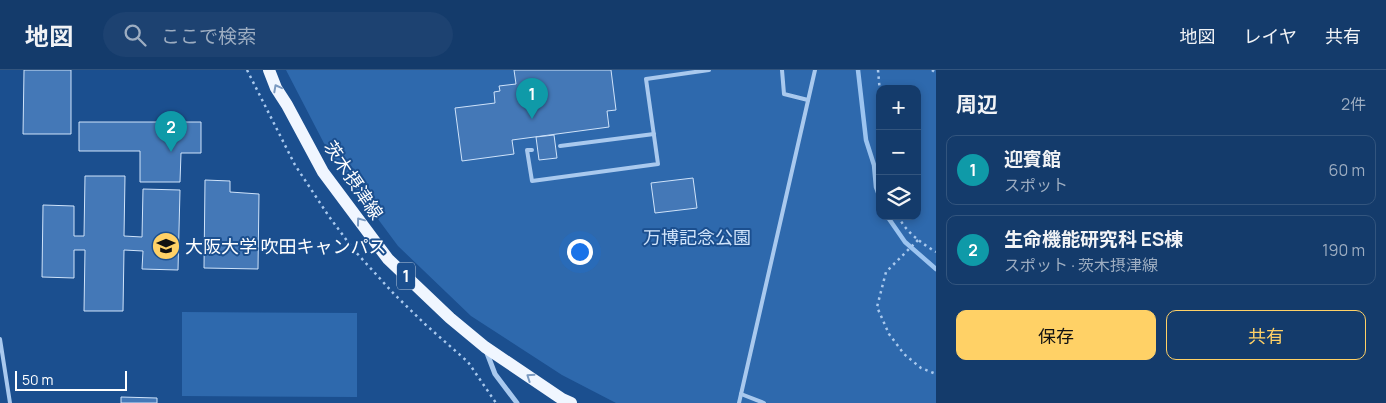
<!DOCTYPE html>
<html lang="ja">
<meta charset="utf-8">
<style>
:root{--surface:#143b6b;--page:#1d4271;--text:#f1f3f6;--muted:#9dadc1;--line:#33557e;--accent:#ffd166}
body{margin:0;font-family:Manrope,"Noto Sans JP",sans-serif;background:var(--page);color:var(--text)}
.controls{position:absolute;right:15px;top:15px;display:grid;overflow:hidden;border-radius:10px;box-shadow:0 2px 8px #0003}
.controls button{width:45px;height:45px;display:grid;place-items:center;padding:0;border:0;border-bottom:1px solid var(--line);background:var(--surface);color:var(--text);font:25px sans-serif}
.scale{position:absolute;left:15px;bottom:12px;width:112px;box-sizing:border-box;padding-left:5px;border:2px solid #fff;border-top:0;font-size:14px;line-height:18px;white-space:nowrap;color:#fff;-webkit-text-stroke:4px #1b4f8f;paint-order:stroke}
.you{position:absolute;left:579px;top:181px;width:18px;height:18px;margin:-12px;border:4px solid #fff;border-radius:50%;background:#1a73e8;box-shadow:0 0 0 8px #1a73e833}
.badge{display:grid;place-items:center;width:32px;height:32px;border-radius:50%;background:var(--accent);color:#fff;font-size:16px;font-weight:700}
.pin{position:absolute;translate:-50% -41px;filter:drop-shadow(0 1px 2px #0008)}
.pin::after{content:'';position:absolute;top:26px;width:18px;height:15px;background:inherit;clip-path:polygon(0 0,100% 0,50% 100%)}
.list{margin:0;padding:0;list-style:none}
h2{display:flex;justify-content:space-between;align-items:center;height:65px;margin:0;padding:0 20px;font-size:21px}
h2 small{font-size:16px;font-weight:400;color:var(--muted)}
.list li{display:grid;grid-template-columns:32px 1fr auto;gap:15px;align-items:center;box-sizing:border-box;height:70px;margin:0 10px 10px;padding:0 10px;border:1px solid var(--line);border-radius:10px}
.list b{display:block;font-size:19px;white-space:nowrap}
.list p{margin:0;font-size:16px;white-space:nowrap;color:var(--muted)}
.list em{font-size:16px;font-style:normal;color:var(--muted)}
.actions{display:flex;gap:10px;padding:15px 20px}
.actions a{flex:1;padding:11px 0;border:1px solid var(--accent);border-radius:10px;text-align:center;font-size:18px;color:var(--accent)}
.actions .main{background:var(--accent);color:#111}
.icon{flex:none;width:28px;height:28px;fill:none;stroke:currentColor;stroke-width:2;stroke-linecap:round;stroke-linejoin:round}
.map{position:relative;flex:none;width:936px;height:333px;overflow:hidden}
header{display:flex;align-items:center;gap:30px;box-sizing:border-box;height:70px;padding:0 25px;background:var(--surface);border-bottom:1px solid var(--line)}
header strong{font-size:24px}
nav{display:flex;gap:28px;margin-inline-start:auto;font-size:18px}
.search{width:350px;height:45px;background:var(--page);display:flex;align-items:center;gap:12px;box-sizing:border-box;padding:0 18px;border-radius:28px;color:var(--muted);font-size:19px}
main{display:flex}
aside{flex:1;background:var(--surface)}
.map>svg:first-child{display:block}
.green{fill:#2e69ad;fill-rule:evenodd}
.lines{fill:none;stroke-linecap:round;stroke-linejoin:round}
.stream{stroke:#9cc4f0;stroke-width:4.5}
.building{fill:#4478b7;stroke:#cfe3fa}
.path{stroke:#a9c9ee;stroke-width:2.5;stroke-dasharray:2.5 4;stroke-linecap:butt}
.lane{stroke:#a9c9ee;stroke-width:4}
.street{stroke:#a9c9ee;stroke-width:5}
.primary{stroke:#f0f6ff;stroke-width:12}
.oneway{stroke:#7b9ac1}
.labels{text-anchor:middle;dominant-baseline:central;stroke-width:4;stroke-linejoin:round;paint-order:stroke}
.shield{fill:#1b4f8f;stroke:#bbcadd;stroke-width:1}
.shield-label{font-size:16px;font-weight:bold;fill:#fff}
.street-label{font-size:18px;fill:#fff;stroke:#1b4f8f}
.park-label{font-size:18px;fill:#cfe3fa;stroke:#1b4f8f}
.poi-label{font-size:18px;fill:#fff;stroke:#1b4f8f;text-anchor:start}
</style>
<header>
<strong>地図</strong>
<div class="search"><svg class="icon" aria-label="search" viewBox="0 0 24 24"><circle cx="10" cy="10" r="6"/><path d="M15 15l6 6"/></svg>ここで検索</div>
<nav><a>地図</a><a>レイヤ</a><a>共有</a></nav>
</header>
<main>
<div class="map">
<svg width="936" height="333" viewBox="0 0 936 333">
<rect width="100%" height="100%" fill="#1b4f8f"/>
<!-- green -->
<g class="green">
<path d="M286 0H936V333H616L562 305 471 246 398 176 329 83ZM880 19H917V146H880Z"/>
<path d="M182 242 357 243V327L182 326Z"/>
</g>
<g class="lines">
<!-- stream -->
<g class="stream">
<path d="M858 0 866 70 874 95 876 117 880 128"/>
<path d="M887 146 905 172 936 199"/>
</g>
</g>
<!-- building -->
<g class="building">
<path d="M24 0H71V64H23Z"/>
<path d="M514 0H611L616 40 607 41 609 57 512 70 514 84 462 91 455 38 495 33 494 22 500 21 499 16 516 14Z"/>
<path d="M79 52H201V83H181L180 112H140V81H79Z"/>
<path d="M554 65 557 88 539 90 536 67Z"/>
<path d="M85 106H125L124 166 142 167 143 119 180 120 178 200 142 199 143 181 124 180 123 241H84L85 180H74V208L42 207 43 135 74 136V166H84Z"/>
<path d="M693 108 697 138 655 143 651 113Z"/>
<path d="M205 110 230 111V122L259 124 258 199 204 198Z"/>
<path d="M121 327 157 328V333H121Z"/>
</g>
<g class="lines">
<!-- path -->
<g class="path">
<path d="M247 0 295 95 328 145 353 179 394 224 426 255 468 292 496 333"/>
<path d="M878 0 880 23"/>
<path d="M932 0 936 3"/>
<path d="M898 146C906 162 921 173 936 182"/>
<path d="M918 170 886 202 877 237 889 264 904 284 921 298 936 304"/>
</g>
<!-- lane -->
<g class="lane">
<path d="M782 0 784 24 808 30"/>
<path d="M560 76 654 64"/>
<path d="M532 80H527L532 111 658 94 646 9 709 0"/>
<path d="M0 269 10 333"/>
<path d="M741 324 764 333"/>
<path d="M739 333 815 0"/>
</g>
<!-- street -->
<path class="street" d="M487 283 495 304 517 333"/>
<!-- primary -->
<path class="primary" d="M269 0 276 18 287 35 323 102 388 189 450 248 485 277 562 329 571 333"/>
</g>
<!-- one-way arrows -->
<defs><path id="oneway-chevron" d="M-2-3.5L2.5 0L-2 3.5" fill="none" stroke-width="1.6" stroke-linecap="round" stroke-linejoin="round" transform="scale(1.25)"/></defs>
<g class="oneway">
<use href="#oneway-chevron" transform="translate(277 18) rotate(-118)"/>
<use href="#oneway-chevron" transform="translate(360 151) rotate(-127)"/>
<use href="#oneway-chevron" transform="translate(530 307) rotate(-146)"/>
</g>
<!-- icons -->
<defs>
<symbol id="university-disc" viewBox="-11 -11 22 22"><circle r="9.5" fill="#ffd166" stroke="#1b4f8f"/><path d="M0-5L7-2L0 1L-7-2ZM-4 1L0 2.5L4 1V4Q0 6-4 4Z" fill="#111"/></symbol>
</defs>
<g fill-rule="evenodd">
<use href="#university-disc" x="150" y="160" width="32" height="32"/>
</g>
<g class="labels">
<!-- shield labels -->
<rect class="shield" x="397" y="192.5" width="18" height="27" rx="4"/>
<g class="shield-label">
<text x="406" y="206">1</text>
</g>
<!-- street labels -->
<g class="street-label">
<text transform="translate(354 110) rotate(56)">茨木摂津線</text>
</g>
<!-- park labels -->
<g class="park-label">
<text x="697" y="167">万博記念公園</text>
</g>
<!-- poi labels -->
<g class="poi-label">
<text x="185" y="176">大阪大学 吹田キャンパス</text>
</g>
</g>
</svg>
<div class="controls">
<button>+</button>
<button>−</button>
<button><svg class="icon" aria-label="layers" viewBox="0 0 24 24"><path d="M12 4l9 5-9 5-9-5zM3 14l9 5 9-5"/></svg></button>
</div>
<div class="scale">50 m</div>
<div class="you"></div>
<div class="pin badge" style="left:532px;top:49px;background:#0f9aa8">1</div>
<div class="pin badge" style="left:171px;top:82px;background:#0f9aa8">2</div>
</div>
<aside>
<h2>周辺<small>2件</small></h2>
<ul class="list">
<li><span class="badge" style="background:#0f9aa8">1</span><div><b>迎賓館</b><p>スポット</p></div><em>60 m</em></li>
<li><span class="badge" style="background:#0f9aa8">2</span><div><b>生命機能研究科 ES棟</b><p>スポット · 茨木摂津線</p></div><em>190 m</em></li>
</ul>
<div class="actions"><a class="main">保存</a><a>共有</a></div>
</aside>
</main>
